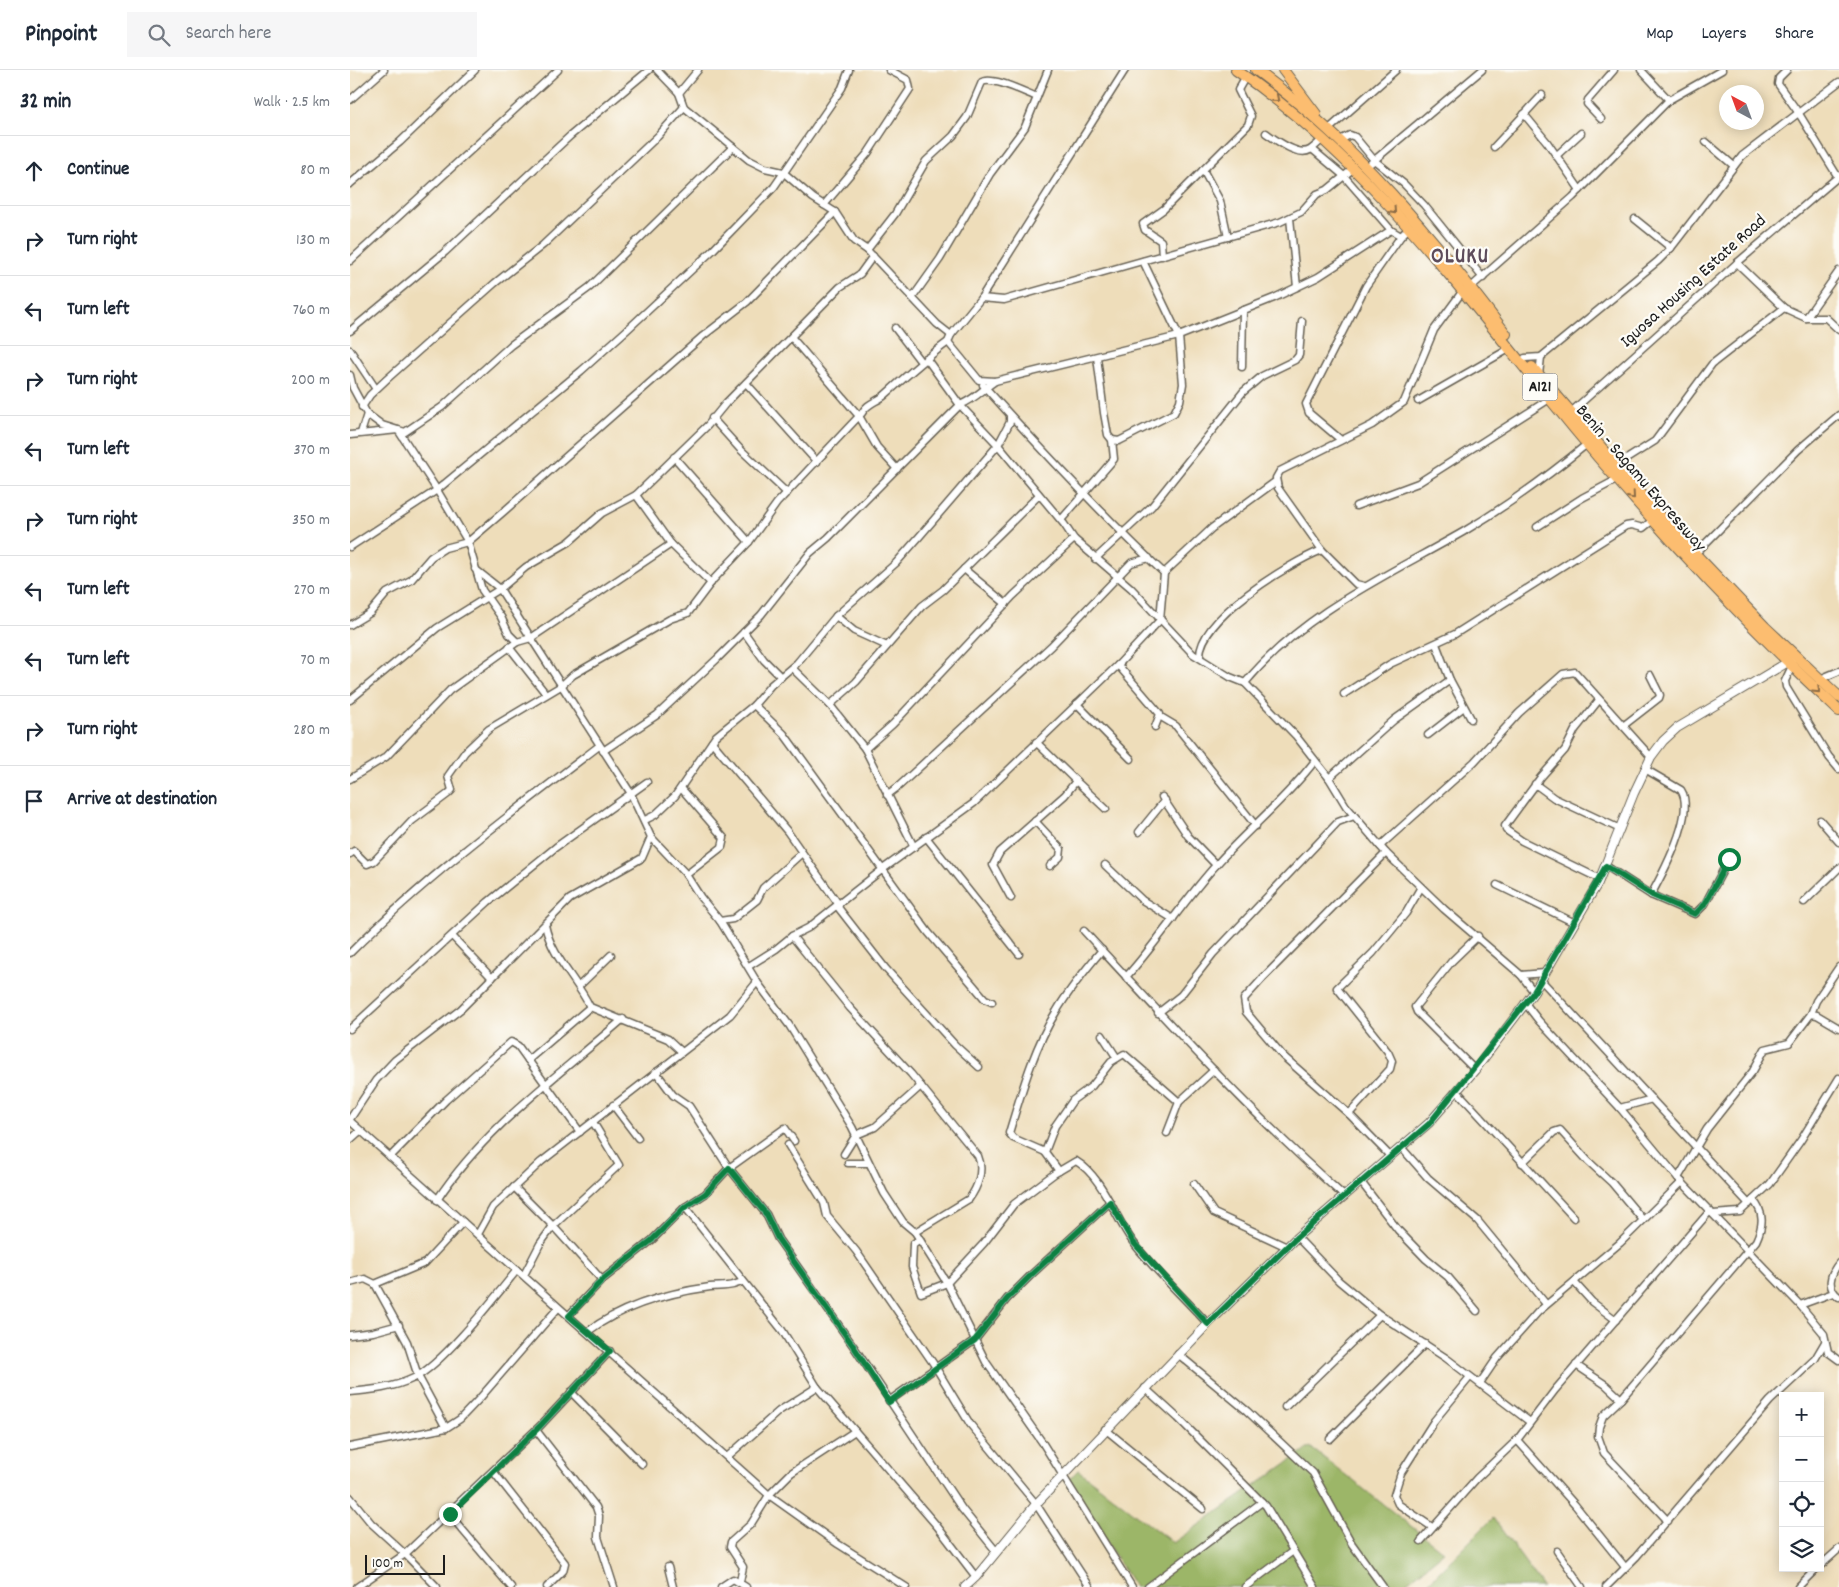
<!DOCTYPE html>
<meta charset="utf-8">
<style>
:root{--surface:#fff;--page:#f6f6f7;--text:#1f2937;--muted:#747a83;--line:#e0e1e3}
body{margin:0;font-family:Dekko,sans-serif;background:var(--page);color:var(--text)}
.controls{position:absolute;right:15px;bottom:15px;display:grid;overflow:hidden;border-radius:0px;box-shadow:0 2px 12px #0003}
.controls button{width:45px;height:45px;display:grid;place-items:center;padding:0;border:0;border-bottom:1px solid var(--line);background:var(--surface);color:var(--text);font:25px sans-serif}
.compass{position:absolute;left:1369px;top:15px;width:45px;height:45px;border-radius:50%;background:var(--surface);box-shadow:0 2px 12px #0003;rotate:319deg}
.scale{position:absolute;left:15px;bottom:12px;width:80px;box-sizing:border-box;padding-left:5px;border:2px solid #1c1c1c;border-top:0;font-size:14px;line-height:18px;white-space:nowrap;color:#1c1c1c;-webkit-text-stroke:4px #fdfcf7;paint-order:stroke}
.stop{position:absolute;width:15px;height:15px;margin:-11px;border:4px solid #0b8043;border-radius:50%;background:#fff}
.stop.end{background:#0b8043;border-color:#fff;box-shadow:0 1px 5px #0008}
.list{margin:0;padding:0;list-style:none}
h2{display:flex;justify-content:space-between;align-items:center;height:65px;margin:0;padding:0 20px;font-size:21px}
h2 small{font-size:16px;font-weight:400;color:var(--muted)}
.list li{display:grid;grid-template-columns:32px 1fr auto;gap:15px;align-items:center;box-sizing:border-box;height:70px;padding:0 20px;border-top:1px solid var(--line)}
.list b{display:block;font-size:19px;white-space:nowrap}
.list em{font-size:16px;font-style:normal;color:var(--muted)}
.icon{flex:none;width:28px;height:28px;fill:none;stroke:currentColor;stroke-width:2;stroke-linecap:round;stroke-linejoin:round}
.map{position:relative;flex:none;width:1489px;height:1517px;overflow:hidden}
header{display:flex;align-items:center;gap:30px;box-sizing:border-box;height:70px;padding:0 25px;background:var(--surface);border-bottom:1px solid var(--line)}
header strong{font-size:24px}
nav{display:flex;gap:28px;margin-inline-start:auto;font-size:18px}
.search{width:350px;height:45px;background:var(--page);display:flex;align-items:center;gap:12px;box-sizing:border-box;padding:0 18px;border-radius:0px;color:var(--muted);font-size:19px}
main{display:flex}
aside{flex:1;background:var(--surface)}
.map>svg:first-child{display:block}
.forest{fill:#9cb667;stroke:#5c6942}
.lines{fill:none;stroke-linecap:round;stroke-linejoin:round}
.minor-casing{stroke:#666053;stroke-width:9}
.tertiary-casing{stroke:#666053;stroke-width:10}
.trunk-casing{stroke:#666053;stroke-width:12}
.minor{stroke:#fff;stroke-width:6}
.tertiary{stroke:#fff;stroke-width:8}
.trunk{stroke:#fcbd6f;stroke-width:10}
.oneway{stroke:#8c6c46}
.route{stroke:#0b8043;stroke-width:6}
.labels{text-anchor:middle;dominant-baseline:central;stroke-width:4.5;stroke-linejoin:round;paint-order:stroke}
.shield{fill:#fdfcf7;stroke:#605f5e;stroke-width:1}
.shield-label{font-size:16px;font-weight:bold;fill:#1c1c1c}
.street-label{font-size:18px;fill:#1c1c1c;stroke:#fdfcf7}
.district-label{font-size:22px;font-weight:bold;letter-spacing:1px;fill:#5d4c5b;stroke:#fdfcf7}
</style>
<header>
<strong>Pinpoint</strong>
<div class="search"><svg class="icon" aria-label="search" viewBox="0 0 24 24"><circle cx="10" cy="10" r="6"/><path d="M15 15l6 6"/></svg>Search here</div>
<nav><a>Map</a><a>Layers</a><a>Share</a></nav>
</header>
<main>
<aside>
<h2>32 min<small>Walk · 2.5 km</small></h2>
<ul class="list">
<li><svg class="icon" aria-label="ahead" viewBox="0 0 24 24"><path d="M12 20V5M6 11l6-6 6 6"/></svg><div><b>Continue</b></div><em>80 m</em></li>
<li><svg class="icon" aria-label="right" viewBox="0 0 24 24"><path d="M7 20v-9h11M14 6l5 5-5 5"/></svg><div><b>Turn right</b></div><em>130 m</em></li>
<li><svg class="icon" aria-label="left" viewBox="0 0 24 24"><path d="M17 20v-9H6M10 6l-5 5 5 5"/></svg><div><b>Turn left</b></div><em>760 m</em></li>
<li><svg class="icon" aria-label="right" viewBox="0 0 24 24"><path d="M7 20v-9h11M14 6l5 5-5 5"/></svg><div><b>Turn right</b></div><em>200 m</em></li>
<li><svg class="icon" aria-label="left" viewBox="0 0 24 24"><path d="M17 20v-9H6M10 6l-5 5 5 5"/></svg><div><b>Turn left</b></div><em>370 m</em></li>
<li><svg class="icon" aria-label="right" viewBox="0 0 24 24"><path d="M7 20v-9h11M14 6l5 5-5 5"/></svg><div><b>Turn right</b></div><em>350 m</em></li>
<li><svg class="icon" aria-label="left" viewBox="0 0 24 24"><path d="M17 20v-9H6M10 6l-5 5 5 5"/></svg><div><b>Turn left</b></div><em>270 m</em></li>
<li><svg class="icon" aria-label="left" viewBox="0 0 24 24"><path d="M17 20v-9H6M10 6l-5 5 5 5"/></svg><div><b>Turn left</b></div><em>70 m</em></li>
<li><svg class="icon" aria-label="right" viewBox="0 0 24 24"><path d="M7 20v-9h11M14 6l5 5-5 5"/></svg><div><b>Turn right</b></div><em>280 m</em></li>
<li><svg class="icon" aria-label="arrive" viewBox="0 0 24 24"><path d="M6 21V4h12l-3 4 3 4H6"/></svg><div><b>Arrive at destination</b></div></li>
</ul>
</aside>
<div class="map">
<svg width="1489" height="1517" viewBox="0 0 1489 1517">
<rect width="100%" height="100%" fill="#fdfcf7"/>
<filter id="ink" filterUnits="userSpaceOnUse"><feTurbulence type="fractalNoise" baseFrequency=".02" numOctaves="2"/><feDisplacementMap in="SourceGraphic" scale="10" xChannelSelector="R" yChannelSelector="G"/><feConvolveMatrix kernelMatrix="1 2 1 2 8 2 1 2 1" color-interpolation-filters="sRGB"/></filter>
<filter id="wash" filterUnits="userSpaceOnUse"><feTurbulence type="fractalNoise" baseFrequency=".0096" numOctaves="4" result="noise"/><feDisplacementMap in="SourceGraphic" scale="20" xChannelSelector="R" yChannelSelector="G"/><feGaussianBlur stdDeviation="1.12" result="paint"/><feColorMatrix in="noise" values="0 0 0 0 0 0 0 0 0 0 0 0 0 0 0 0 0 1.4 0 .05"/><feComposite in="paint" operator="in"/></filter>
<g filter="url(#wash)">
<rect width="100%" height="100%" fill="#eeddba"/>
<!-- forest -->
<g class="forest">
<path d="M960 1377 1094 1482 1051 1517H785L717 1411 728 1400 823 1473Z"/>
<path d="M1143 1448 1193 1517H1074Z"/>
</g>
</g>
<g filter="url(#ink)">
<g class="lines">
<defs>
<g id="minor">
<path d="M307 0 329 23 334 37 399 90 415 98 433 102 463 128 485 142 504 171 517 180 587 254 601 265"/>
<path d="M1291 0 1319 30"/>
<path d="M1437 0 1429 8 1428 14 1448 42 1488 107"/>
<path d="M329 23 348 0"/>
<path d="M0 30 34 0"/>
<path d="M1174 44 1197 72 1230 120"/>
<path d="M1251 49 1237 34 1238 30 1264 0"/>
<path d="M979 59 1046 0"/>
<path d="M916 63C926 70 948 87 960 80 965 77 969 72 973 69"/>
<path d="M990 70 1000 65 1005 67 1024 90 1054 114 1074 135 1133 208"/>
<path d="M1356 72 1384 96"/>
<path d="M1144 77 1192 25"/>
<path d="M962 79 994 106 1041 160"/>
<path d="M1206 86 1231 63"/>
<path d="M1021 93 1132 0"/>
<path d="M853 100 870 131 878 167"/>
<path d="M0 114 50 72 125 0"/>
<path d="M474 135 518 83 560 19 558 10 539 0"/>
<path d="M940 148 947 217"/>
<path d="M1285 149 1321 178"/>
<path d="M517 180 545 144 576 91 603 66 617 47 632 12C643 6 674 22 687 27"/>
<path d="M812 186 811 171 795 160 793 154 814 139 898 55 901 46 888 20 896 6"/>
<path d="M0 191 208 0"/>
<path d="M1387 193 1434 238 1456 248H1476L1489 260"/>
<path d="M1121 217 1223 127 1319 30 1372 0"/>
<path d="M563 227 590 189 640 104 675 57 698 0"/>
<path d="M631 228 654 230 930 152 951 142 967 124 977 120 1004 98"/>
<path d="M1456 248 1489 201"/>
<path d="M545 258 571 292"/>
<path d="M0 261 95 182 220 66 299 0"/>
<path d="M442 268 509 346 527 377 547 399"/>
<path d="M598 272 629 310 645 311 829 266 924 228 968 207 1041 160 1051 166 1059 158"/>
<path d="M0 280 26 319"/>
<path d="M576 288 610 335 648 375 714 454 724 469 781 518 843 584 880 607 895 613 946 666 979 708 996 736 1036 783 1094 839 1171 905 1184 922"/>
<path d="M1175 288 1191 287 1308 191 1321 178 1392 86 1489 12"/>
<path d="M892 297 893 240"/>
<path d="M0 305 3 318 17 344 32 355 48 360 87 420 118 472 132 520 151 547 159 564 167 572 181 568 280 722 301 767 335 803 351 828 370 851 407 912 439 955 502 1057 534 1123 553 1152 565 1162 597 1213 636 1292 692 1372 782 1517"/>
<path d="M1189 305 1191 287"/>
<path d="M396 313 467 392"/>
<path d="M633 315C691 379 751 444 814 503"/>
<path d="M1068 331 1159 279"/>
<path d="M12 337 20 325 37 309 145 213 193 175 308 66 334 37"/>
<path d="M1221 342 1387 193 1489 106"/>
<path d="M362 348 390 379 437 423"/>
<path d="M11 363 17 344"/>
<path d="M0 365 48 360 55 362 92 337 161 275 240 217 383 77"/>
<path d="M762 370 769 371 824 343 830 331 833 314 829 266 793 191"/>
<path d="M991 370 959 343 956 334 1016 216 1051 166"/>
<path d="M324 387 399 472"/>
<path d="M1267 395 1305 371 1362 294 1434 238"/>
<path d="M286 425 321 474 361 513"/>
<path d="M1006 436 1068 413 1201 328"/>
<path d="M711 450 764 389 762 370 758 365 754 343 747 287"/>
<path d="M1187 457 1232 428 1268 409"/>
<path d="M0 477 87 420 231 301 278 259 363 180 424 117 492 18 499 0"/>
<path d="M1346 483 1448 380 1489 345"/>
<path d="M745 489 802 436 893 322 912 306 945 290 949 285 952 251"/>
<path d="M125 499 149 518"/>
<path d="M614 499 656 534"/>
<path d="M1014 516 1006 514 972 480 928 418 926 408 930 401 1022 355 1054 332 1084 260 1112 222"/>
<path d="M150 519 181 568 321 474"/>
<path d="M486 546 504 561 537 576"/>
<path d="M0 555 20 543 37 523 61 510 81 487 95 478 118 472 152 443 353 266 397 232 485 142"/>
<path d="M394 562 414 590 431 607"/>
<path d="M1086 574 1100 610 1121 649"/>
<path d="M159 577 196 624"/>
<path d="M850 587C848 549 939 493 972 480"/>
<path d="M768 595 810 644 805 657"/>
<path d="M1442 596 1435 611 1436 617 1479 687 1489 699"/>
<path d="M442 598 480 635 515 679 564 777"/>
<path d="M1470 609 1489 601"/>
<path d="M895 613C953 543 1036 506 1113 462 1157 436 1198 406 1237 374"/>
<path d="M994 624 1040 594 1105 564 1276 456 1282 455 1293 458 1303 450"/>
<path d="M0 630 87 558 150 519 176 497 219 472 252 443 286 425 358 355 376 333 490 217 510 204 523 186"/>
<path d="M1249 630 1225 660 1215 680 1191 707 1155 756 1156 760 1172 771 1250 809"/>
<path d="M727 634 781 689"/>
<path d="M404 635 434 664 578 862 635 929 642 932"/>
<path d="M480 635 506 612 572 536 593 520 689 425"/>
<path d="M811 647 826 656 906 756"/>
<path d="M1273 656 1309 628 1310 625 1300 605"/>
<path d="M1078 665 1114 637"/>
<path d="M362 672 437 761 489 835"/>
<path d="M515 679 543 654 663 526 724 469"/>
<path d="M253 681 307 645 367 589 411 545 460 483 478 468 610 335C625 329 632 320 645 311"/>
<path d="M1295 699 1331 720C1346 743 1313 803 1301 825"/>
<path d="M979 708 1044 650 1100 610"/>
<path d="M0 709 36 687 100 620 167 572"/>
<path d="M726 711 756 739"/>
<path d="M1185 714 1204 728 1270 759"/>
<path d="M331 718 374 768 372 777 336 805"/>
<path d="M537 725 549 716 701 576 781 493 799 488"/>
<path d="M812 727 838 766 866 795"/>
<path d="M295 750 305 745 325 726 366 666 404 635 421 615 447 593 486 546 546 493 569 467 648 375 660 352V346"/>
<path d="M1470 750 1489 772"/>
<path d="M685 751 711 779 710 787 700 796"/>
<path d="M789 762 815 730"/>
<path d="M576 767 669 884"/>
<path d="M1030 776 1124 692 1169 643 1213 604 1225 602 1301 687"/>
<path d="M1036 783 913 908 894 929 896 942 933 986 999 1044 1040 1086"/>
<path d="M0 784 4 781 17 794 24 791 62 751 98 724 102 720 98 706 115 682 139 659 211 616 223 605 256 586 320 549 338 543 363 510 399 472 427 433 512 343C517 333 527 332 535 325 556 306 576 288 598 272L601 265 631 228 775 0"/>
<path d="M755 795 792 830 823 849"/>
<path d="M1256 796 1301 825 1345 844 1355 834 1379 789"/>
<path d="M1147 815 1225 853"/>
<path d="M661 828 643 795 650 782 715 725 726 711 686 672"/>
<path d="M1454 832 1489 798"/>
<path d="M487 836 536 899 605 975 629 997"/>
<path d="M370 851 383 849 407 830 413 818 452 783"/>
<path d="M195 855C202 888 226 908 240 937L318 969 332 982"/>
<path d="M734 861C818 952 901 1044 994 1126"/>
<path d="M102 866 142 908"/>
<path d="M442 866 500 938 561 1004 628 1086C634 1100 628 1117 619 1129L565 1162"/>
<path d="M0 883C76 807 164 741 249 676"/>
<path d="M399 896 426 879 442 866 458 858 533 799 624 733 768 595 810 550 814 503 862 458 925 412"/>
<path d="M1171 905 1195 903"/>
<path d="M776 907C808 872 834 830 867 794 898 759 935 730 964 692"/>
<path d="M1191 910 1399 1134"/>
<path d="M229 916 261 885"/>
<path d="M1175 933 1189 951 1270 1038 1328 1108 1450 1235 1474 1264 1478 1282 1489 1290"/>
<path d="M808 943 831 925 863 884 988 752 1004 746"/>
<path d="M1461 944 1466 931 1489 897"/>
<path d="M0 959 138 832 206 777 297 712"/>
<path d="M752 965 767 988"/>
<path d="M178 990 240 937"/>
<path d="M1125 1000 1067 942 1065 937 1102 891 1128 866"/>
<path d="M306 1002 323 1025 339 1036 379 1098 416 1144 428 1169 504 1277 612 1439 646 1481"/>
<path d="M1107 1021 1224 1148"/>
<path d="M263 1035 288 1068"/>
<path d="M1270 1038 1302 1029"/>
<path d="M999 1044 1040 999 1042 991 1038 982 987 918 1023 883 1056 843 1071 817"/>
<path d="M0 1049 26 1010 45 990 111 939 220 829 292 788 301 767"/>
<path d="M0 1051 419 1425 488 1474 556 1517"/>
<path d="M243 1052 269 1095 203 1156 252 1210"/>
<path d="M817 1063 829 1032 864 1000"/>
<path d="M0 1070 10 1061"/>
<path d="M438 1075 474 1133 477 1146 506 1181 583 1293 620 1354 686 1434 740 1517"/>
<path d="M1051 1077 1078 1108 1127 1150 1196 1234"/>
<path d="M695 1082 663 1068 659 1063C671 1024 684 977 706 942 719 920 735 900 752 880"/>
<path d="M494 1084 506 1065 525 1057 571 1016"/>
<path d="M40 1087 96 1030 161 972 168 976 230 1062"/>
<path d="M498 1093H518"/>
<path d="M1172 1093 1204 1062 1210 1060 1238 1091 1262 1113 1293 1150"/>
<path d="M709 1101 695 1082 705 1056 723 1030 742 1016 761 992 774 984 829 1032"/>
<path d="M1328 1108 1357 1059 1403 1001 1415 979 1439 973 1461 944 1467 945 1489 958"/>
<path d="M1011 1112 1048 1160 1076 1189 1098 1207 1127 1241"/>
<path d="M844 1114 864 1143 937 1177"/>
<path d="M164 1117 203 1156 190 1174 174 1205"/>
<path d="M87 1130C135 1057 208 1006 273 949"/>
<path d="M335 1137 432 1260 467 1317 587 1456 626 1507"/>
<path d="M1363 1144 1390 1142 1420 1114 1451 1070 1489 1008"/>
<path d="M128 1164 143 1137 191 1092 380 945 407 912"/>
<path d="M947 1167 989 1211 1030 1245 1096 1288 1180 1352"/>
<path d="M570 1169 563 1174 562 1197 571 1223 597 1213 634 1173 664 1134 704 1104 726 1091C753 1107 765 1148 783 1172 805 1201 834 1227 858 1254"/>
<path d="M1489 1193C1480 1204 1476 1218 1489 1227"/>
<path d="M1224 1212 1242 1232 1266 1250"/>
<path d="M0 1213 15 1209 25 1214 57 1272 68 1306 96 1358"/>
<path d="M25 1214 75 1193 113 1152"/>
<path d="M1450 1235 1483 1223"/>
<path d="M219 1245 252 1210 302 1170 335 1137 355 1124 379 1098 435 1058 444 1071"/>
<path d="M237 1262C272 1236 317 1223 360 1217 368 1216 375 1217 383 1215L392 1212"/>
<path d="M0 1265 23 1262 49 1255"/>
<path d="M828 1284 897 1341 963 1403 1002 1474 1033 1517"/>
<path d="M1226 1295 1256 1315 1271 1329 1253 1346 1249 1357 1248 1366 1254 1383 1318 1451"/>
<path d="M1130 1313 1147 1288 1188 1242 1270 1173 1332 1112"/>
<path d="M795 1318 828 1348 916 1436 965 1517"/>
<path d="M0 1322C22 1320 43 1318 64 1308 93 1294 145 1227 167 1200"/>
<path d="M221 1322 292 1394"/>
<path d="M1271 1329 1406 1171C1413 1156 1415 1143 1403 1130"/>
<path d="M539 1331 625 1270 657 1229 682 1204 760 1132"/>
<path d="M935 1337 1030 1245"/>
<path d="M755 1359 853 1439"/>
<path d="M186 1360 246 1437 249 1446 248 1467 264 1517"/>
<path d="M980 1369 1075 1274"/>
<path d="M0 1377 96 1358 110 1349 130 1328 208 1238"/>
<path d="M377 1387 429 1341 467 1317"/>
<path d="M143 1401 215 1493 213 1501 197 1517"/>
<path d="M0 1427 21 1453 55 1484 7 1517"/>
<path d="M99 1444 161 1517"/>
<path d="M1082 1457 1048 1434 1044 1425 1051 1403 1084 1351 1120 1307"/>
<path d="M1071 1471 1127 1408 1167 1370"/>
<path d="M1207 1481 1232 1517"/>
<path d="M1470 1496 1489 1479"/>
<path d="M318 1497 323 1517"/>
<path d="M1275 1497 1225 1435 1167 1370 1205 1320 1360 1141"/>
<path d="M390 1511 393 1497 380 1477 381 1472 401 1454 419 1425 441 1403 505 1361"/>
<path d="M87 1517 55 1484 190 1356 260 1281"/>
<path d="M371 1517 383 1509 396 1517"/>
<path d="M798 1517 912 1432"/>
<path d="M895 1517 943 1481"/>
<path d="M1256 1517 1286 1487 1420 1331 1465 1289 1475 1272"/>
<path d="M1448 1517 1467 1498"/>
</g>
<path id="tertiary" d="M615 1517 626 1507 686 1434 858 1254 947 1167 1079 1053 1125 1000 1184 922 1248 813 1284 723 1301 687 1313 671 1327 658 1443 589"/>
<g id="trunk">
<path d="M886 0C1013 87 1104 211 1200 329 1289 439 1386 544 1489 641"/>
<path d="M906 0C1004 72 1083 167 1156 264"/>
<path d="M933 0 966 44"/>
<path d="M1182 297 1325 463 1415 557 1489 627"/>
</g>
</defs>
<!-- minor casing -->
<use href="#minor" class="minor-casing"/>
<!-- tertiary casing -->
<use href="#tertiary" class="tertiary-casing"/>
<!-- trunk casing -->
<use href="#trunk" class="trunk-casing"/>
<!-- minor -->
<use href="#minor" class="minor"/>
<!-- tertiary -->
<use href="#tertiary" class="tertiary"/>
<!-- trunk -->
<use href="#trunk" class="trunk"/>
</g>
<!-- one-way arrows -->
<defs><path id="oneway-chevron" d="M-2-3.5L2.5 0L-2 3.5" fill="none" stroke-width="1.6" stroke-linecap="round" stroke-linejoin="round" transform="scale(1.25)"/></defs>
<g class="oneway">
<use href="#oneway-chevron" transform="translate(926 29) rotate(40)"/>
<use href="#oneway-chevron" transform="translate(1043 141) rotate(48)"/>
<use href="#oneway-chevron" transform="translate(1282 426) rotate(49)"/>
<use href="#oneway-chevron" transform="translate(1467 620) rotate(43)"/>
</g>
</g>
<g class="lines" filter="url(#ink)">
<!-- route -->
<path class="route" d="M100 1444 190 1356 260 1281 219 1246 252 1210 302 1170 335 1137 355 1124 379 1098 416 1144 428 1169 504 1277 539 1332 625 1270 657 1229 682 1204 760 1132 783 1172 858 1254 947 1167 1079 1054 1184 922 1256 796 1302 825 1345 844 1355 834 1379 789"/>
</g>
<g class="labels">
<!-- shield labels -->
<rect class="shield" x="1172.5" y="303.5" width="35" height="27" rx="4"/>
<g class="shield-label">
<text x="1190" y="317">A121</text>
</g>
<!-- street labels -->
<g class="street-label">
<text transform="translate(1344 212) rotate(-42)">Iguosa Housing Estate Road</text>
<text transform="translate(1290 409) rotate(49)">Benin - Sagamu Expressway</text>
</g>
<!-- district labels -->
<g class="district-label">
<text x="1110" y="187">OLUKU</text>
</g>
</g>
</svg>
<div class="controls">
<button>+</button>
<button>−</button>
<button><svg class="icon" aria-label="locate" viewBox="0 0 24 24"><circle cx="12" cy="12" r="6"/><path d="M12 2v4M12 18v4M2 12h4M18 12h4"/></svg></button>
<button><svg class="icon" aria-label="layers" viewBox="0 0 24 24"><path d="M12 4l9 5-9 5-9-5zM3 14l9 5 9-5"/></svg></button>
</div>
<svg class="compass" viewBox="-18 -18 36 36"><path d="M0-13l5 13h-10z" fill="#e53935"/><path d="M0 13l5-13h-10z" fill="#747a83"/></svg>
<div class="scale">100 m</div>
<div class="stop" style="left:1379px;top:789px"></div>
<div class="stop end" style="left:100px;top:1444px"></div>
</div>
</main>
